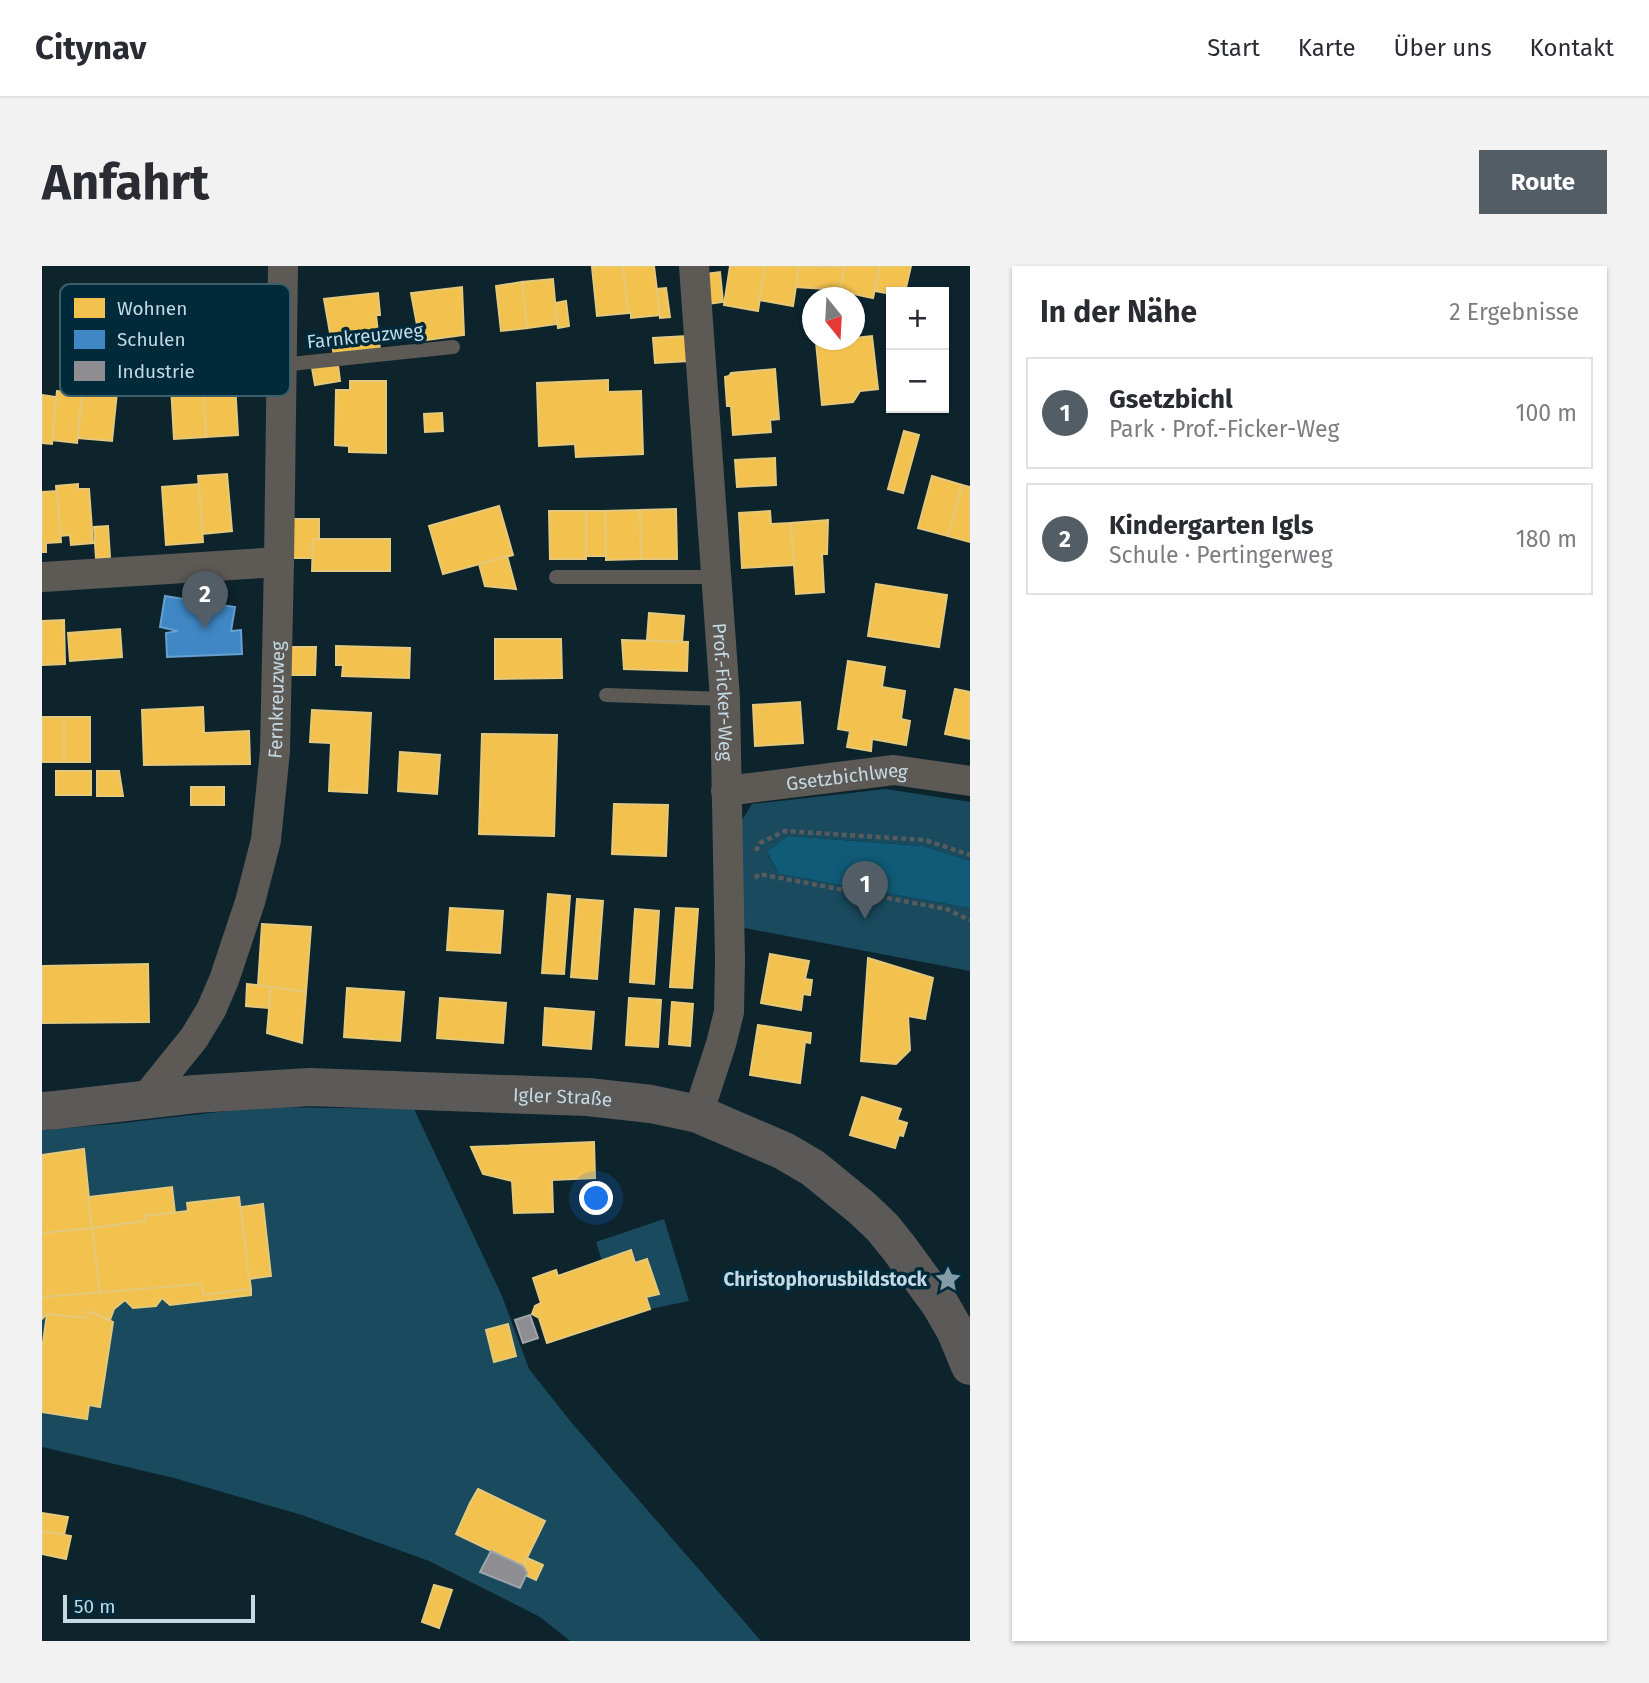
<!DOCTYPE html>
<html lang="de">
<meta charset="utf-8">
<style>
:root{--surface:#fff;--page:#f2f2f3;--text:#2b2b33;--muted:#7c7c81;--line:#e1e1e2;--accent:#535d66}
body{margin:0;font-family:"Fira Sans",sans-serif;background:var(--page);color:var(--text)}
.controls{position:absolute;right:21px;top:21px;display:grid;overflow:hidden;border-radius:0px;box-shadow:0 2px 5px #0004}
.controls button{width:63px;height:63px;display:grid;place-items:center;padding:0;border:0;border-bottom:2px solid var(--line);background:var(--surface);color:var(--text);font:35px sans-serif}
.compass{position:absolute;left:760px;top:21px;width:63px;height:63px;border-radius:50%;background:var(--surface);box-shadow:0 2px 5px #0004;rotate:162deg}
.scale{position:absolute;left:21px;bottom:18px;width:192px;box-sizing:border-box;padding-left:7px;border:4px solid #c4d9e4;border-top:0;font-size:19px;line-height:24px;white-space:nowrap;color:#c4d9e4;-webkit-text-stroke:5px #002a3a;paint-order:stroke}
.you{position:absolute;left:555px;top:933px;width:24px;height:24px;margin:-18px;border:5px solid #fff;border-radius:50%;background:#1a73e8;box-shadow:0 0 0 10px #1a73e833}
.badge{display:grid;place-items:center;width:46px;height:46px;border-radius:50%;background:var(--accent);color:#fff;font-size:23px;font-weight:700}
.pin{position:absolute;translate:-50% -58px;filter:drop-shadow(0 2px 4px #0008)}
.pin::after{content:'';position:absolute;top:37px;width:24px;height:21px;background:inherit;clip-path:polygon(0 0,100% 0,50% 100%)}
.list{margin:0;padding:0;list-style:none}
h2{display:flex;justify-content:space-between;align-items:center;height:91px;margin:0;padding:0 28px;font-size:30px}
h2 small{font-size:23px;font-weight:400;color:var(--muted)}
.list li{display:grid;grid-template-columns:46px 1fr auto;gap:21px;align-items:center;box-sizing:border-box;height:112px;margin:0 14px 14px;padding:0 14px;border:2px solid var(--line);border-radius:0px}
.list b{display:block;font-size:26px;white-space:nowrap}
.list p{margin:0;font-size:23px;white-space:nowrap;color:var(--muted)}
.list em{font-size:23px;font-style:normal;color:var(--muted)}
.map{position:relative;flex:none;width:928px;height:1375px;overflow:hidden;border-radius:0px}
header{display:flex;align-items:center;gap:42px;box-sizing:border-box;height:98px;padding:0 35px;background:var(--surface);border-bottom:2px solid var(--line)}
header strong{font-size:33px}
nav{display:flex;gap:38px;margin-inline-start:auto;font-size:24px}
.intro{display:flex;align-items:center;justify-content:space-between;box-sizing:border-box;height:168px;padding:0 42px}
h1{margin:0;font-size:49px}
.button{padding:18px 32px;border-radius:0px;background:var(--accent);color:#fff;font-size:24px;font-weight:700}
main{display:flex;gap:42px;padding:0 42px}
aside{flex:1;background:var(--surface);border-radius:0px;box-shadow:0 2px 5px #0004}
.map>svg:first-child{display:block}
.green{fill:#194a5e}
.forest{fill:#105b77}
.homes{fill:#f2c14e;stroke:#e4c87b;stroke-width:2}
.schools{fill:#3f88c5;stroke:#67a0ce;stroke-width:2}
.industry{fill:#8d8d92;stroke:#9ea4ab;stroke-width:2}
.lines{fill:none;stroke-linecap:round;stroke-linejoin:round}
.path{stroke:#585b5c;stroke-width:4.5;stroke-dasharray:5 3.5;stroke-linecap:butt}
.service{stroke:#5d5955;stroke-width:14}
.minor{stroke:#5d5955;stroke-width:30}
.secondary{stroke:#5c5a58;stroke-width:38}
.labels{text-anchor:middle;dominant-baseline:central;stroke-width:7;stroke-linejoin:round;paint-order:stroke}
.street-label{font-size:19px;fill:#c4d9e4;stroke:#002a3a}
.poi-label{font-size:19px;font-weight:bold;fill:#c4d9e4;stroke:#002a3a;text-anchor:end}
.key{fill:#002a3a;stroke:#3b5f6d;stroke-width:2}
.key-label{font-size:19px;fill:#c4d9e4}
</style>
<header>
<strong>Citynav</strong>
<nav><a>Start</a><a>Karte</a><a>Über uns</a><a>Kontakt</a></nav>
</header>
<div class="intro"><h1>Anfahrt</h1><a class="button">Route</a></div>
<main>
<div class="map">
<svg width="928" height="1375" viewBox="0 0 928 1375">
<rect width="100%" height="100%" fill="#0d242d"/>
<!-- green -->
<g class="green">
<path d="M844 523 928 536V595L881 580 746 570 725 587 737 608 928 642V705L687 659 692 567 710 538Z"/>
<path d="M221 841 372 843 460 1030 487 1103 529 1156 719 1375H528L498 1351 387 1295 260 1249 132 1212 0 1181V864L72 858Z"/>
<path d="M622 953 647 1035 608 1043 604 1031 616 1028 605 993 593 997 589 984 560 995 554 976Z"/>
</g>
<!-- forest -->
<path class="forest" d="M746 570 881 580 928 595V642L737 608 725 586Z"/>
<!-- homes -->
<g class="homes">
<path d="M558 0H581L586 47 555 50 550 1Z"/>
<path d="M581 0H612L618 49 589 52V47H586Z"/>
<path d="M688 0H723L716 45 682 39Z"/>
<path d="M723 0H757L751 40 717 34Z"/>
<path d="M757 0 803 1 798 24 754 21Z"/>
<path d="M803 0H838L831 32 797 25Z"/>
<path d="M838 0H869L863 26H849V28L833 25Z"/>
<path d="M678 6 681 36 666 38 662 8Z"/>
<path d="M511 13 515 58 485 62 480 16Z"/>
<path d="M480 16 485 62 459 65 454 20Z"/>
<path d="M420 21 422 69 378 75 369 27Z"/>
<path d="M624 22 628 51 618 52 615 23Z"/>
<path d="M336 27 338 49H334L338 84 292 90 282 33Z"/>
<path d="M524 35 527 60 516 62 513 37Z"/>
<path d="M645 70 647 95 613 97 611 72Z"/>
<path d="M830 70 836 123 818 125 811 136 780 139 774 76 813 74V72Z"/>
<path d="M296 99 298 115 273 119 270 102Z"/>
<path d="M733 103 737 153 728 154 729 166 691 169 689 140H685L683 111 687 110 689 107Z"/>
<path d="M566 114V126L599 125 601 188 534 191 533 178 497 180 495 117Z"/>
<path d="M308 115H344V187L307 186V180L293 179 294 124H308Z"/>
<path d="M193 117 196 169 164 171 161 119Z"/>
<path d="M161 119 164 171 132 173 129 120Z"/>
<path d="M41 123 75 126 70 175 36 172Z"/>
<path d="M15 125 40 128 35 177 10 174Z"/>
<path d="M0 129 14 131 10 178 0 177Z"/>
<path d="M400 147 401 165 383 166 382 148Z"/>
<path d="M862 165 877 169 861 227 846 223Z"/>
<path d="M733 192 734 219 695 221 693 194Z"/>
<path d="M185 208 190 265 161 268 156 210Z"/>
<path d="M890 210 920 219 906 270 876 262Z"/>
<path d="M36 218V223H47L51 277 29 279 28 269 18 270 14 220Z"/>
<path d="M157 218 161 276 124 279 120 221Z"/>
<path d="M920 219 928 221V276L906 270Z"/>
<path d="M15 225 19 276 4 277V286H0V226Z"/>
<path d="M457 240 471 289 401 308 387 260Z"/>
<path d="M634 243 635 293H599L598 244Z"/>
<path d="M598 244 599 293 564 294 563 245Z"/>
<path d="M507 245H544V293H508Z"/>
<path d="M544 245H563L564 290H544Z"/>
<path d="M728 245 729 258 749 257 752 299 700 302 697 247Z"/>
<path d="M247 253H277V273H271L270 292H247Z"/>
<path d="M786 254 785 288H780L782 326 754 328 749 257Z"/>
<path d="M66 260 68 291 54 293 52 261Z"/>
<path d="M271 273H348V305H270Z"/>
<path d="M465 290 474 323 443 320 437 298Z"/>
<path d="M834 318 905 329 897 381 826 370Z"/>
<path d="M607 347 642 350 640 376 605 374Z"/>
<path d="M22 354 23 398 0 399V355Z"/>
<path d="M78 363 80 391 28 395 26 367Z"/>
<path d="M453 373H519L520 412 453 413Z"/>
<path d="M580 374 646 376 645 405 582 403Z"/>
<path d="M294 380 368 382 367 412 300 410 301 399H294Z"/>
<path d="M249 381H274L273 409H248Z"/>
<path d="M806 395 843 401 840 421 863 425 859 453 868 455 864 479 830 473 829 485 805 481 808 465 796 463Z"/>
<path d="M913 423 928 426V473L903 468Z"/>
<path d="M758 436 761 477 713 480 711 439Z"/>
<path d="M161 441 162 467 207 465 208 498 102 499 100 444Z"/>
<path d="M270 444 329 447 325 527 287 525 289 477 268 476Z"/>
<rect x="0" y="451" width="22" height="45"/>
<rect x="22" y="451" width="26" height="45"/>
<path d="M440 468 515 469 512 570 437 568Z"/>
<path d="M358 486 398 489 395 528 356 525Z"/>
<rect x="14" y="505" width="35" height="24"/>
<path d="M55 505H77L81 530H55Z"/>
<rect x="149" y="521" width="33" height="18"/>
<path d="M572 538 626 539 624 590 570 588Z"/>
<path d="M506 628 528 630 522 708 500 707Z"/>
<path d="M535 633 561 635 555 713 529 711Z"/>
<path d="M408 642 461 645 458 687 405 684Z"/>
<path d="M634 642 656 643 650 722 628 721Z"/>
<path d="M593 643 617 645 612 718 588 716Z"/>
<path d="M220 658 269 661 264 726 216 719Z"/>
<path d="M728 688 767 695 763 713 770 714 768 729 761 728 759 744 719 737Z"/>
<path d="M826 692 891 712 883 753 866 750 868 784 854 798 819 795Z"/>
<path d="M106 698 107 756 0 757V700Z"/>
<path d="M205 718 229 721 226 742 204 740Z"/>
<path d="M229 721 264 726 260 777 225 767Z"/>
<path d="M305 722 362 726 358 775 302 771Z"/>
<path d="M398 732 464 737 461 777 395 772Z"/>
<path d="M587 732 619 734 616 781 584 779Z"/>
<path d="M630 736 651 738 648 780 627 778Z"/>
<path d="M503 742 552 746 549 783 501 779Z"/>
<path d="M716 759 769 767 768 777 763 776 758 817 708 809Z"/>
<path d="M820 831 859 843 855 854 865 857 861 870 857 869 853 882 808 869Z"/>
<path d="M552 876 553 912 510 914 511 946 472 947 470 915 441 908 429 881Z"/>
<path d="M42 883 50 962 0 967V889Z"/>
<path d="M130 921 133 947 103 950V955L50 962 46 931Z"/>
<path d="M197 931 209 1023 161 1029 159 1018 58 1027 50 962 103 955V950L146 945 145 937Z"/>
<path d="M221 938 229 1010 207 1013 199 941Z"/>
<path d="M50 962 58 1027 0 1031V967Z"/>
<path d="M589 984 593 997 605 993 617 1028 604 1031 608 1043 505 1077 497 1052 490 1048 493 1040 499 1037 491 1012 514 1004 516 1010Z"/>
<path d="M159 1018 161 1029 209 1023V1029L128 1039 120 1032 114 1040 91 1042 83 1034 72 1043 68 1054 47 1045 44 1052 5 1048 0 1053V1031Z"/>
<path d="M47 1045 71 1056 58 1141 47 1139 45 1153 0 1146V1083L5 1048 44 1052Z"/>
<path d="M466 1058 474 1090 452 1096 444 1064Z"/>
<path d="M436 1223 503 1255 481 1300 414 1268 428 1237Z"/>
<path d="M0 1247 26 1251 22 1269 0 1265Z"/>
<path d="M0 1265 29 1270 24 1293 0 1288Z"/>
<path d="M485 1292 501 1299 494 1314 483 1309 485 1307 481 1300Z"/>
<path d="M392 1319 410 1324 397 1362 380 1356Z"/>
</g>
<!-- schools -->
<path class="schools" d="M123 330 193 341 189 365 199 364 200 388 125 391 124 367 136 365 118 361Z"/>
<!-- industry -->
<g class="industry">
<path d="M488 1049 496 1072 481 1077 473 1054Z"/>
<path d="M449 1285 481 1300 485 1307 478 1322 438 1306Z"/>
</g>
<g class="lines">
<!-- path -->
<g class="path">
<path d="M714 585 718 577 743 565 883 574 928 589"/>
<path d="M713 612 717 608 904 643 928 654"/>
</g>
<!-- service -->
<g class="service">
<path d="M239 99 411 81"/>
<path d="M514 311H674"/>
<path d="M564 429 683 433"/>
</g>
<!-- minor -->
<g class="minor">
<path id="s1" d="M652 0 683 433 688 694 687 746 679 778 656 848"/>
<path d="M0 311 237 296"/>
<path id="s2" d="M684 525 852 504 928 515"/>
<path id="s3" d="M102 834 152 772 169 744 182 714 208 636 224 574 233 485 237 296 241 0"/>
</g>
<!-- secondary -->
<path class="secondary" id="s4" d="M0 845 14 844 153 828 268 821 546 831 609 838 656 848 742 885 771 902 820 942 840 961 857 982 898 1038 913 1064 928 1100"/>
</g>
<!-- icons -->
<defs>
<symbol id="sight-bare" viewBox="-9 -9 18 18"><path d="M0-6L1.8-2.2L6-1.7L2.9 1.2L3.7 5.4L0 3.3L-3.7 5.4L-2.9 1.2L-6-1.7L-1.8-2.2Z" fill="#849aa4" stroke="#002a3a" stroke-width="2.5" paint-order="stroke"/></symbol>
</defs>
<g fill-rule="evenodd">
<use href="#sight-bare" x="887" y="994" width="38" height="38"/>
</g>
<g class="labels">
<!-- street labels -->
<g class="street-label">
<text transform="translate(323 70) rotate(-6)">Farnkreuzweg</text>
<text stroke="none"><textPath href="#s1" startOffset="427">Prof.-Ficker-Weg</textPath></text>
<text stroke="none"><textPath href="#s3" startOffset="432">Fernkreuzweg</textPath></text>
<text stroke="none"><textPath href="#s2" startOffset="122">Gsetzbichlweg</textPath></text>
<text stroke="none"><textPath href="#s4" startOffset="522">Igler Straße</textPath></text>
</g>
<!-- poi labels -->
<g class="poi-label">
<text x="885" y="1013">Christophorusbildstock</text>
</g>
</g>
<!-- legend -->
<rect x="18" y="18" width="230" height="112" rx="10" class="key"/>
<rect x="32" y="32" width="31" height="20" fill="#f2c14e"/>
<rect x="32" y="64" width="31" height="19" fill="#3f88c5"/>
<rect x="32" y="95" width="31" height="20" fill="#8d8d92"/>
<g class="key-label">
<text x="75" y="49">Wohnen</text>
<text x="75" y="80">Schulen</text>
<text x="75" y="112">Industrie</text>
</g>
</svg>
<div class="controls">
<button>+</button>
<button>−</button>
</div>
<svg class="compass" viewBox="-18 -18 36 36"><path d="M0-13l5 13h-10z" fill="#e53935"/><path d="M0 13l5-13h-10z" fill="#7c7c81"/></svg>
<div class="scale">50 m</div>
<div class="you"></div>
<div class="pin badge" style="left:823px;top:653px">1</div>
<div class="pin badge" style="left:163px;top:363px">2</div>
</div>
<aside>
<h2>In der Nähe<small>2 Ergebnisse</small></h2>
<ul class="list">
<li><span class="badge">1</span><div><b>Gsetzbichl</b><p>Park · Prof.-Ficker-Weg</p></div><em>100 m</em></li>
<li><span class="badge">2</span><div><b>Kindergarten Igls</b><p>Schule · Pertingerweg</p></div><em>180 m</em></li>
</ul>
</aside>
</main>
